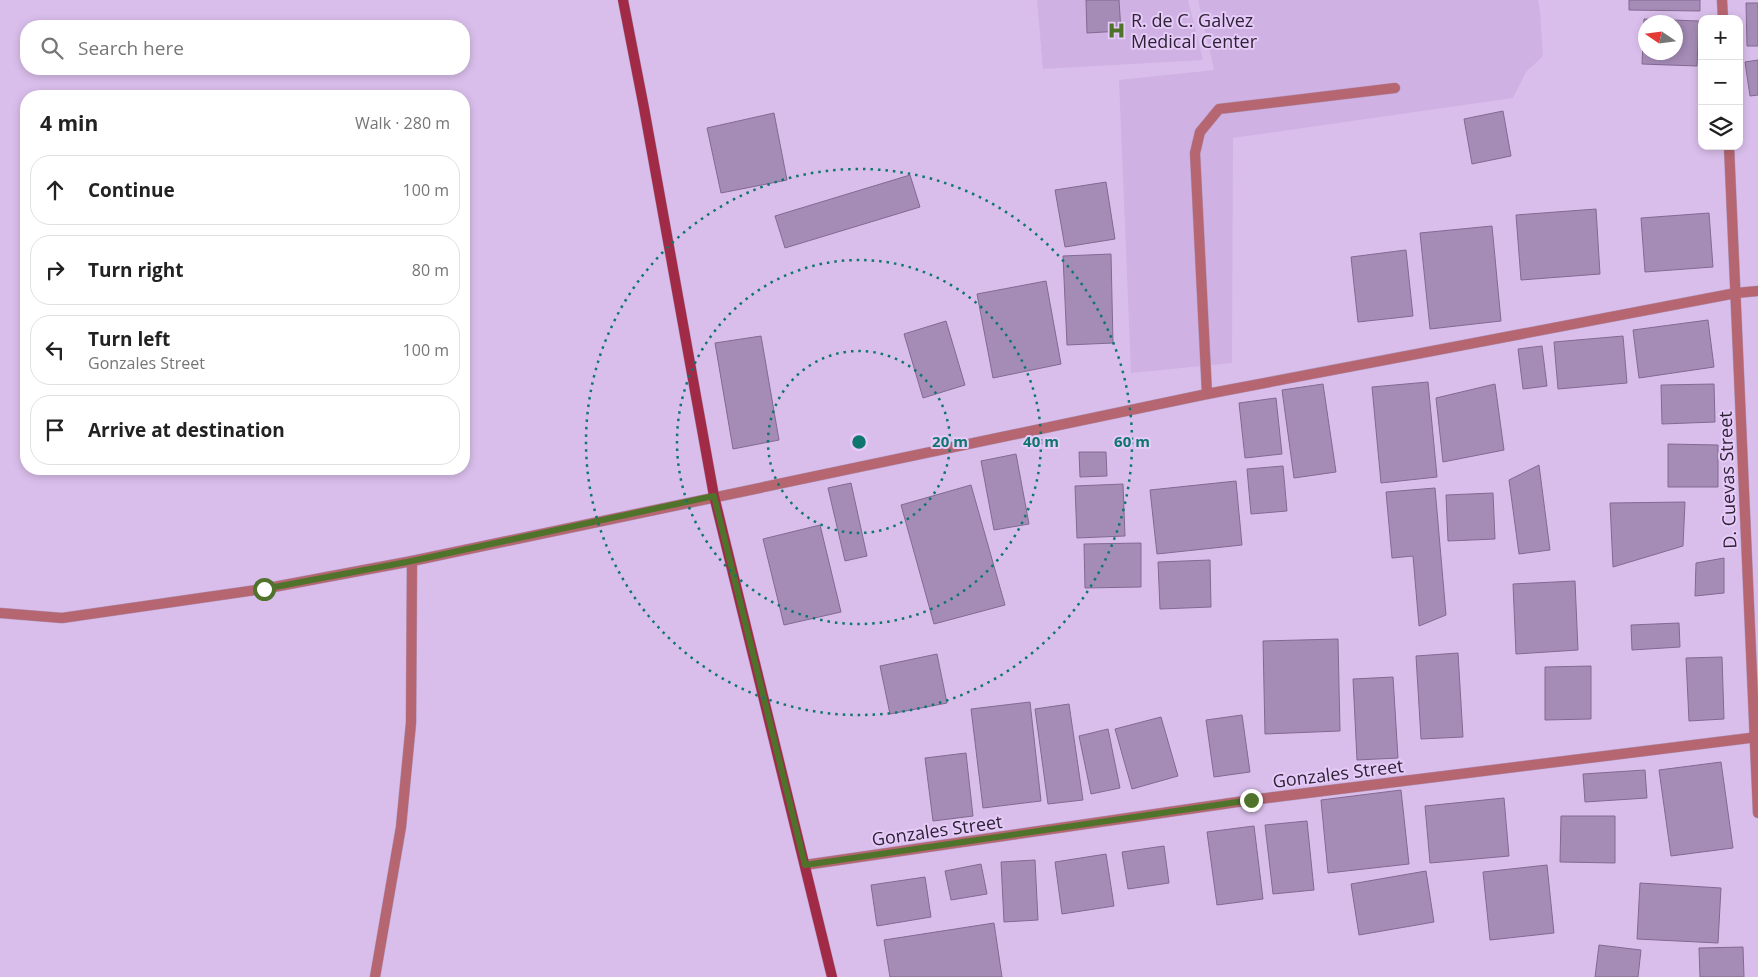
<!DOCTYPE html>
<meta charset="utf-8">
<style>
:root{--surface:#fff;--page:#f6f6f6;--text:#222;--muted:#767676;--line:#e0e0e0}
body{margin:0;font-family:"Open Sans",sans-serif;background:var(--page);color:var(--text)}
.controls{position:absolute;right:15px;top:15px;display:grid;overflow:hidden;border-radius:10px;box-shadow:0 2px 8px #0003}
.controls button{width:45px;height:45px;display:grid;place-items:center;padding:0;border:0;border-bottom:1px solid var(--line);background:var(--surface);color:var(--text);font:25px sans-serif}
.compass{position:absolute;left:1638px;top:15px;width:45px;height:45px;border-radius:50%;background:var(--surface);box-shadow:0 2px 8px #0003;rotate:283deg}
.stop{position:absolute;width:15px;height:15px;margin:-11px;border:4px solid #50732c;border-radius:50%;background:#fff}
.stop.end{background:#50732c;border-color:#fff;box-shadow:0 1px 5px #0008}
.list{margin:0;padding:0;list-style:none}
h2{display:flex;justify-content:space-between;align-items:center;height:65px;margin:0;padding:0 20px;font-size:21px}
h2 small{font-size:16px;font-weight:400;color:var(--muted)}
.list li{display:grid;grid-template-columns:32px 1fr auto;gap:15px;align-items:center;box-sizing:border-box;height:70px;margin:0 10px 10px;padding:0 10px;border:1px solid var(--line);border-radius:20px}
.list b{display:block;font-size:19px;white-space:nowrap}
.list p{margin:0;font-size:16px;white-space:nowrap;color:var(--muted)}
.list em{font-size:16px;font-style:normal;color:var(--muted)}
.icon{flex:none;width:28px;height:28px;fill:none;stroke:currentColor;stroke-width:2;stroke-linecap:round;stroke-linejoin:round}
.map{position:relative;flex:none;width:1758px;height:977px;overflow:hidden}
.search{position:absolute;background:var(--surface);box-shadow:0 2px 8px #0003;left:20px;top:20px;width:450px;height:55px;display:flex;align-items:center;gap:12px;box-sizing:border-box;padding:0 18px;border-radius:20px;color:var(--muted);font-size:19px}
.panel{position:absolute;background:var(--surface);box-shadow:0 2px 8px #0003;left:20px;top:90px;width:450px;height:385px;border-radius:20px}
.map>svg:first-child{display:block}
.built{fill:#cfb1e3}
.building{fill:#a58cb7;stroke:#826992;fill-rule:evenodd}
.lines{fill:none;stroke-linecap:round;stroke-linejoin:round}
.lane-casing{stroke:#b39cc3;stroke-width:11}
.street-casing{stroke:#b39cc3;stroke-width:11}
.secondary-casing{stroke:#b39cc3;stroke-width:11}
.lane{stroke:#b56671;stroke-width:10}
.street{stroke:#b56671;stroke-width:10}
.secondary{stroke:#a12b47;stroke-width:10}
.route{stroke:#50732c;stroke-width:6}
.ring{fill:none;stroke:#0f766e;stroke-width:2.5;stroke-dasharray:2.5 5}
.labels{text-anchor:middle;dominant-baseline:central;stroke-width:4;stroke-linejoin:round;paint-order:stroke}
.poi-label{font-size:18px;fill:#2e2335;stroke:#e6cbf9;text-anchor:start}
.street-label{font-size:18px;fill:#2e2335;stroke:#e6cbf9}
.centre{fill:#0f766e;stroke:#e6cbf9;stroke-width:2.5}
.ring-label{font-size:15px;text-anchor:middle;font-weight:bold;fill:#0f766e;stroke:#e6cbf9;stroke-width:4;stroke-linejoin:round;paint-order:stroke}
</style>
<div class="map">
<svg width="1758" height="977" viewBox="0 0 1758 977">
<rect width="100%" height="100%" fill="#d9beeb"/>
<!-- built -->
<g class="built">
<path d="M1037 0H1188L1203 60 1043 69Z"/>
<path d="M1198 0H1538L1540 11 1543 56 1526 72 1513 98 1233 138 1232 363 1131 373 1119 80 1214 70Z"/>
</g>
<!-- building -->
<g class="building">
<path d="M1086 0H1119L1121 31 1087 33Z"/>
<path d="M1629 0H1700V11L1629 10Z"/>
<path d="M1746 3H1758V46H1747Z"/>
<path d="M1644 19 1699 21 1697 66 1642 64ZM1646 22H1676V52H1646Z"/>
<path d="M1758 60V95L1750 96 1745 62Z"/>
<path d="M1503 111 1511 156 1472 164 1464 119Z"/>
<path d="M774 113 787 180 721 193 707 128Z"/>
<path d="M910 175 920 207 785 248 775 216Z"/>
<path d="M1106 182 1115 239 1065 247 1055 190Z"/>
<path d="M1596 209 1600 274 1521 280 1516 215Z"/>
<path d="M1709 213 1713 267 1645 272 1641 218Z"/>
<path d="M1492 226 1501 321 1430 329 1420 233Z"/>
<path d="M1406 250 1413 316 1358 322 1351 257Z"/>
<path d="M1111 254 1113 343 1067 345 1063 256Z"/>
<path d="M1046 281 1061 364 993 378 977 294Z"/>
<path d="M1708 320 1714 367 1639 378 1633 330Z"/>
<path d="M946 321 965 385 923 398 904 334Z"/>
<path d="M761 336 779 440 733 449 715 343Z"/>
<path d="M1623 336 1627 383 1558 389 1554 342Z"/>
<path d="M1542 346 1547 386 1523 389 1518 349Z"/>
<path d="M1428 382 1437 477 1381 483 1372 387Z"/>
<path d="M1323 384 1336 472 1294 478 1282 390Z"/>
<path d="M1495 384 1504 450 1443 462 1436 398Z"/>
<path d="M1714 384 1715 422 1662 424 1661 385Z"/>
<path d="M1276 398 1282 454 1245 458 1239 403Z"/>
<path d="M1668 444 1718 445V487H1668Z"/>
<path d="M1079 452H1106L1107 476 1080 477Z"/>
<path d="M1016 454 1029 524 994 530 981 461Z"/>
<path d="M1539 465 1550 550 1519 554 1509 480Z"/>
<path d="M1283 466 1287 511 1251 514 1247 469Z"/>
<path d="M1236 481 1242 545 1157 554 1150 490Z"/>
<path d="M851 483 867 556 845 561 828 488Z"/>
<path d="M1123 484 1125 536 1077 538 1075 486Z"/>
<path d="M971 485 1005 605 934 624 901 505Z"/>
<path d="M1435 488 1446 615 1419 626 1413 556 1392 558 1386 492Z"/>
<path d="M1493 493 1495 539 1448 541 1446 495Z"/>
<path d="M1685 502 1683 546 1613 567 1610 503Z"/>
<path d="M820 525 841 612 784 625 763 539Z"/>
<path d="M1141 543V587L1085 588 1084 544Z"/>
<path d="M1724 558V593L1695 596 1696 563Z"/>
<path d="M1210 560 1211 607 1160 609 1158 562Z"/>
<path d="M1575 581 1578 650 1516 654 1513 584Z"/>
<path d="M1679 623 1680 647 1632 650 1631 625Z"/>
<path d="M1338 639 1340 731 1265 734 1263 641Z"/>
<path d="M1458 653 1463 737 1421 739 1416 656Z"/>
<path d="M937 654 947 703 890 714 880 666Z"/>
<path d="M1722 657 1724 719 1689 721 1686 658Z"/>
<path d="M1591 666V719L1545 720V667Z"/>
<path d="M1393 677 1398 758 1357 760 1353 679Z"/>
<path d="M1030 702 1041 801 983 808 971 709Z"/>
<path d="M1069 704 1083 800 1048 804 1035 709Z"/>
<path d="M1242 715 1250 772 1214 777 1206 720Z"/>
<path d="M1161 717 1178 776 1132 789 1115 729Z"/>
<path d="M1108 729 1120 788 1091 794 1079 736Z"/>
<path d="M966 753 973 816 933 821 925 758Z"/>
<path d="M1721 762 1733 848 1671 856 1659 770Z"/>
<path d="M1645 770 1647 798 1585 802 1583 774Z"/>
<path d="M1401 790 1409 864 1328 873 1321 800Z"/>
<path d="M1504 798 1509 856 1430 863 1425 806Z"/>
<path d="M1561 816H1615V863L1560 862Z"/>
<path d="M1307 821 1314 890 1273 894 1265 825Z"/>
<path d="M1254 826 1263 899 1217 905 1207 832Z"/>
<path d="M1164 846 1169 883 1128 889 1122 852Z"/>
<path d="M1106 854 1114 906 1062 914 1055 862Z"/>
<path d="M1035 860 1038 920 1004 922 1001 862Z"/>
<path d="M981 864 987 894 951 900 945 871Z"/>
<path d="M1547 865 1554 933 1490 940 1483 872Z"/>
<path d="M1426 871 1434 922 1359 935 1351 884Z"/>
<path d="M925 877 931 917 877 926 871 885Z"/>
<path d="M1640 883 1721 888 1718 943 1637 939Z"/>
<path d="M994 923 1002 977H890L884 940Z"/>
<path d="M1599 945 1641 950 1638 977H1595Z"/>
<path d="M1743 947 1744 977H1700L1699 948Z"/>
</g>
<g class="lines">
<defs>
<path id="lane" d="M1207 394 1195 153 1200 132 1219 109 1395 88"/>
<g id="street">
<path d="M1722 0 1723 19"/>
<path d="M1729 146 1758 813"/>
<path d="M0 613 62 618 263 589 412 561 1207 394 1736 293 1758 291"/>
<path d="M805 865 1251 800 1758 737"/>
<path d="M375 977 401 827 411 723 412 561"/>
</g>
<path id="secondary" d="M623 0 644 108 714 496 832 977"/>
</defs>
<!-- lane casing -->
<use href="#lane" class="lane-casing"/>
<!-- street casing -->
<use href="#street" class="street-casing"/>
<!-- secondary casing -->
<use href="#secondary" class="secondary-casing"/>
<!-- lane -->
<use href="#lane" class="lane"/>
<!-- street -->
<use href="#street" class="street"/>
<!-- secondary -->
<use href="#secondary" class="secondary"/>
</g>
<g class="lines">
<!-- route -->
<path class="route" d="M264 589 412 561 714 496 805 865 1251 800"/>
</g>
<!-- distance rings -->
<g class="ring">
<circle cx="859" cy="442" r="91"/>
<circle cx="859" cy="442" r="182"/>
<circle cx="859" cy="442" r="273"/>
</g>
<!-- icons -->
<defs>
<symbol id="hospital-bare" viewBox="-9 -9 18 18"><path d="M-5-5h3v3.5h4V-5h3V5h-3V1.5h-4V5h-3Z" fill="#50732c" stroke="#e6cbf9" stroke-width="2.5" paint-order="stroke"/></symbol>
</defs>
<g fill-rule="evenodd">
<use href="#hospital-bare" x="1104" y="18" width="25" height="25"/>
</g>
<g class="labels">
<!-- poi labels -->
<g class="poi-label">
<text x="1131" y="20">R. de C. Galvez<tspan x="1131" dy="21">Medical Center</tspan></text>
</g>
<!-- street labels -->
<g class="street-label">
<text transform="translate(1727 480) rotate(-92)">D. Cuevas Street</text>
<text transform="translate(1338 773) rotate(-7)">Gonzales Street</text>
<text transform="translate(937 830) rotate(-8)">Gonzales Street</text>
</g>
</g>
<circle cx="859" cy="442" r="8" class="centre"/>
<g class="ring-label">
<text x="950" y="447">20 m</text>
<text x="1041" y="447">40 m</text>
<text x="1132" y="447">60 m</text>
</g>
</svg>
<div class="controls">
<button>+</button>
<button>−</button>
<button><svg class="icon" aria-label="layers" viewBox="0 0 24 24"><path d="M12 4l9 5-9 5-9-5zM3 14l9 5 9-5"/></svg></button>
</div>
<svg class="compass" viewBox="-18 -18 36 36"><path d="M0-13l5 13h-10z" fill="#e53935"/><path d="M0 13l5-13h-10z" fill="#767676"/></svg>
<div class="stop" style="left:264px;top:589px"></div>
<div class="stop end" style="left:1251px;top:800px"></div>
<div class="search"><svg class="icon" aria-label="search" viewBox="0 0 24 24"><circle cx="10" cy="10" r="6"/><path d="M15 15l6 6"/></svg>Search here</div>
<section class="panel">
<h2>4 min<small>Walk · 280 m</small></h2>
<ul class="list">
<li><svg class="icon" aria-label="ahead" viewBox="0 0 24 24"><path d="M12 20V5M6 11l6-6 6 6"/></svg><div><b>Continue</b></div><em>100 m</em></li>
<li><svg class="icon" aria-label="right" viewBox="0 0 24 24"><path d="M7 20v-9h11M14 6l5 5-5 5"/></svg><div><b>Turn right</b></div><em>80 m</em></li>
<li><svg class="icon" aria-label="left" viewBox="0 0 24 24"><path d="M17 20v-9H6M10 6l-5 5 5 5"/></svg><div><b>Turn left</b><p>Gonzales Street</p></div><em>100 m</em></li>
<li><svg class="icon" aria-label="arrive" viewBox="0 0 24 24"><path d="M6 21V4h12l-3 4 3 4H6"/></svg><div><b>Arrive at destination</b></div></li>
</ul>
</section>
</div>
